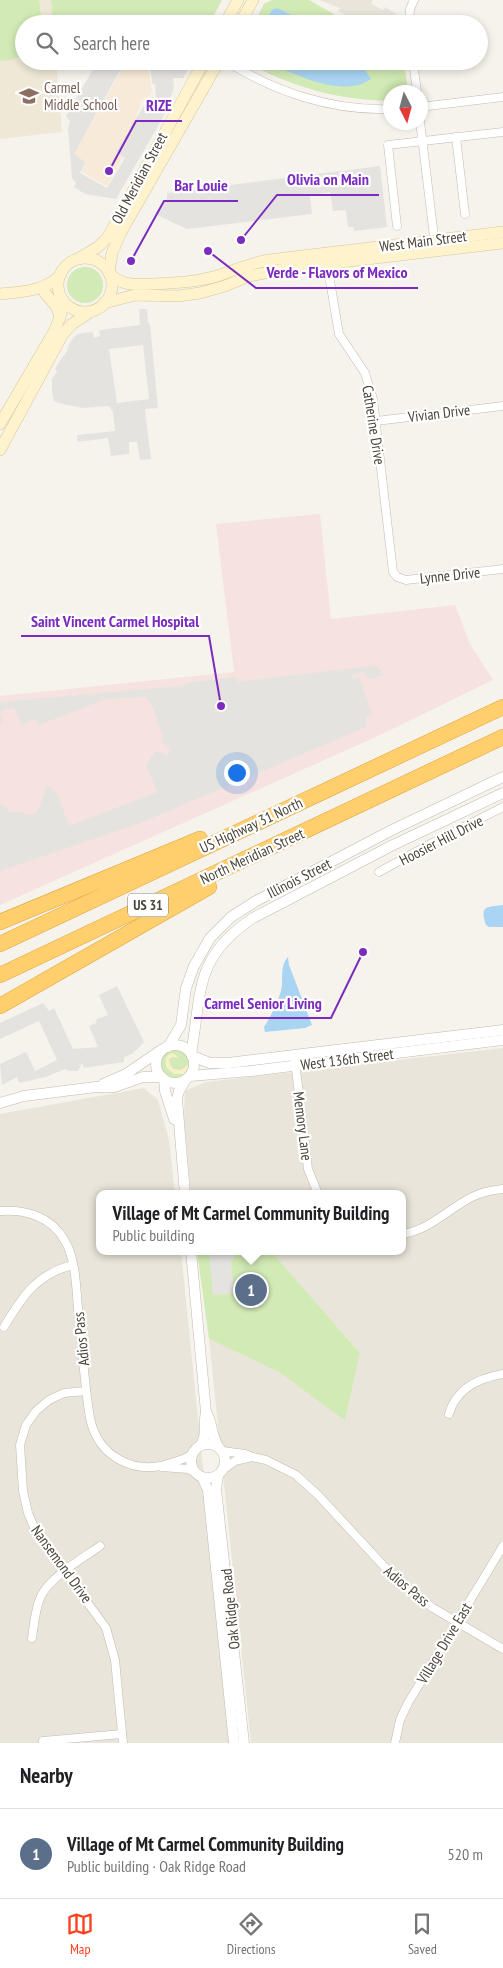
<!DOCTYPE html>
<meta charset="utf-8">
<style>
:root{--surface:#fff;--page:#f2f2f2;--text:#202124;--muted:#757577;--line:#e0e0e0;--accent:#fc3f1d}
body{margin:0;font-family:"PT Sans Narrow",sans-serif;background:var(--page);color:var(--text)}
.compass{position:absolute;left:383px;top:85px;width:45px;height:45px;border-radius:50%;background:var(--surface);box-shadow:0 2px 8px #0003;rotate:174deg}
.you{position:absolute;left:236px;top:772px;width:18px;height:18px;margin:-12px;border:4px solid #fff;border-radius:50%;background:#1a73e8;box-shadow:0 0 0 8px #1a73e833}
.badge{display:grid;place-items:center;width:32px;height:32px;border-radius:50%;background:var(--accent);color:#fff;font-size:16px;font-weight:700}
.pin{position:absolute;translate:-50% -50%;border:2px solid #fff;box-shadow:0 1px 5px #0006}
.popup{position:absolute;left:96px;top:1190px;width:310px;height:65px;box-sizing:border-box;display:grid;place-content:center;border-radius:10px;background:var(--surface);filter:drop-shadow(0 1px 4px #0005);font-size:16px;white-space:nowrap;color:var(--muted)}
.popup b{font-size:19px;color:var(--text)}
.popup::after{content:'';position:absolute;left:50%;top:100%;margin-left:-10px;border:10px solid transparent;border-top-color:var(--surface)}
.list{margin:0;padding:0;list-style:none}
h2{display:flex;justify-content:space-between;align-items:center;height:65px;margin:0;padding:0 20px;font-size:21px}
h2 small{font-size:16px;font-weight:400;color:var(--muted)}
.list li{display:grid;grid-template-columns:32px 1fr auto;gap:15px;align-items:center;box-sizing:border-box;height:90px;padding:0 20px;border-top:1px solid var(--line)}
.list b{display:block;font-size:19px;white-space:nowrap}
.list p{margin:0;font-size:16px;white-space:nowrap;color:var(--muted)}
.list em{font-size:16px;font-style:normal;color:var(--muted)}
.icon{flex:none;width:28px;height:28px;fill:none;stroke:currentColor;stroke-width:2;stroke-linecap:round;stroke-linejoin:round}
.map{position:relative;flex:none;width:503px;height:1743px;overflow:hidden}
.search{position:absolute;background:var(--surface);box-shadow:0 2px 8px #0003;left:15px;right:15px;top:15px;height:55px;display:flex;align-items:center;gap:12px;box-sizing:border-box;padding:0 18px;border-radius:28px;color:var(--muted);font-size:19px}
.sheet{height:155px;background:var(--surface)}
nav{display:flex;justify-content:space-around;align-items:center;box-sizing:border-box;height:70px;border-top:1px solid var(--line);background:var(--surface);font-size:14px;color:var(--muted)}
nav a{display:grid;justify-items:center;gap:2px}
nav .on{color:var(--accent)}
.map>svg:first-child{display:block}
.residential{fill:#eae5da}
.commercial{fill:#f7ead8}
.education{fill:#efe8d6}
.medical{fill:#f6e3e0}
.green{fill:#d2eab5}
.sand{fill:#f9efc9}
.parking{fill:#e5e3e0;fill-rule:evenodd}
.water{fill:#a9d4f2}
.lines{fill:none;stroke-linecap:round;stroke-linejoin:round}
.minor-casing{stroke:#c2bbae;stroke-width:9}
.tertiary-casing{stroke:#c2bbae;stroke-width:11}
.secondary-casing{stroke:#d6c79b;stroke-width:12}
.motorway-casing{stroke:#e0a43c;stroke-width:16}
.minor{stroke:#fff;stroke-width:8}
.tertiary{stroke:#fff;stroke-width:10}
.secondary{stroke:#fff3cd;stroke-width:11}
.motorway{stroke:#ffcf6e;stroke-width:15}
.labels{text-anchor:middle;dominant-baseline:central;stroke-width:4.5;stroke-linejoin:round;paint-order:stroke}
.shield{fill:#fff;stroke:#817c74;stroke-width:1}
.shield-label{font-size:14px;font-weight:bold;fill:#4b4439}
.education-label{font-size:15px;fill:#785e54;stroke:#fff;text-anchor:start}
.street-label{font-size:15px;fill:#4b4439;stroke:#fff}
.leader{fill:none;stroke:#7b2cbf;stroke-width:2}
.callout-dot{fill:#7b2cbf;stroke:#fff;stroke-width:2}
.callout-label{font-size:16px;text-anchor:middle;font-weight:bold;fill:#7b2cbf;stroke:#fff;stroke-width:4.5;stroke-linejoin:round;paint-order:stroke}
</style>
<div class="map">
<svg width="503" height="1743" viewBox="0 0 503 1743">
<rect width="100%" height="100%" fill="#f6f3ec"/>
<!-- residential -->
<g class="residential">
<path d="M319 0H373L371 4 383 10 385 7 396 14 390 24H362L338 11 340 8Z"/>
<path d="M503 1048V1743H251L209 1339 279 1372 345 1421 360 1353 271 1251H402V1194H191L184 1118 185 1091 206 1082Z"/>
<path d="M144 1088 158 1100 169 1140 175 1194H100V1251H181L231 1743H0V1114Z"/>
</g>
<!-- commercial -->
<path class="commercial" d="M147 61 152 91 149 98 142 99 122 159 107 186 81 171 74 154 125 64Z"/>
<!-- education -->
<path class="education" d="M0 0H51L53 24H24V61H56L62 132 0 139Z"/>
<!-- medical -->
<path class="medical" d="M320 514 331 619 455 605 470 644 493 680 378 736 0 905V696L234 672 216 524Z"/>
<!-- green -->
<g class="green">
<path d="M0 0H39L42 24H24V55L11 60 0 61Z"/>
<path d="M51 0H222L209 24H53Z"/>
<path d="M272 0H309L351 24H253L264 4Z"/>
<path d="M244 61H404L408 92H390V101C337 100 291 87 244 61Z"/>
<circle cx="85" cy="285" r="18"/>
<circle cx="175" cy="1064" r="14"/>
<path d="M197 1251H271L360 1353 345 1421 279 1372 209 1339Z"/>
</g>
<!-- sand -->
<path class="sand" d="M173 1053 179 1058 173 1057 169 1059 170 1064 173 1069 181 1070 189 1064 185 1074H174L167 1068C164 1062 165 1055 173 1053Z"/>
<!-- parking -->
<g class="parking">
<path d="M98 61H124V63L74 154 85 162 80 173 107 188 125 158 116 152 145 104 149 106 154 104 156 98 155 85 152 83 150 61 192 62 183 78H173L174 87 166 112 116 199 85 194 74 187 76 183 72 178 68 128 70 121 66 116Z"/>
<path d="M380 166 387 227 354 231 353 227H348L346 210 333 211 330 192 310 195 312 214 270 219 187 229 155 214 167 199V193Z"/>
<path d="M139 309H147L148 323 150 324 158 408 146 409 145 411 151 459 140 460 137 442H129V454L111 456 108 438 78 442 77 435 115 431 113 412 109 406 82 408 63 404 54 401 52 392V379L57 372 55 369 63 356 66 353 70 342 77 334 93 332 94 338 100 336 99 330 140 325ZM143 345 149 399 117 403 109 349Z"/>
<path d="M370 666 378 667 384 675 370 679 363 672 351 675 352 679 359 677 372 714 366 716V727L138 824 0 871V805H3L10 812 19 811 30 815 37 812 47 786 57 792 69 826 157 792 146 765 155 751 168 755 170 748 161 742 163 737 153 708 146 697 106 699 39 725 36 719 22 725 14 708 3 710 0 715 4 722 0 724V702L180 686 191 682 236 677 238 682Z"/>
<path d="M117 986 144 1042 132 1054 124 1057V1062L84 1068 82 1063 78 1071H69L65 1069 46 1077 19 1083 17 1077 2 1085 0 1064 26 1052 35 1071 57 1060 39 1021 0 1039V1023L43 1003 49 1011 54 1008 73 1049 98 1047 89 1026 96 1023 97 1019 108 1015 99 995Z"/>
<path d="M209 1251H234V1259L231 1261 234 1293 213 1295Z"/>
</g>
<!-- water -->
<g class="water">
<path d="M277 8 298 18 308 19 318 24H264L272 10Z"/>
<path d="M266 61H361L360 63 371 79C343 99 293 74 266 61Z"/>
<path d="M503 905V927H489L486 925C480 906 485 907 503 905Z"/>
<path d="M288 957 289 965 312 1025 305 1028 265 1032 264 1027C270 1018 278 1002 281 991 284 979 279 967 288 957Z"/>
</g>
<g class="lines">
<defs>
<g id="minor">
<path d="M409 24 410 9 414 0"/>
<path d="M226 61C275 92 332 111 390 109"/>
<path d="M413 61 417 92"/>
<path d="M420 107 503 97"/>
<path d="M420 121 435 245"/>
<path d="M456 137 465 214"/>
<path d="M397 226 388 145 503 132"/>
<path d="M330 281 339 334 365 373 373 399 393 572 397 577 406 580 503 569"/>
<path d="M376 421 503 406"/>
<path d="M379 872 432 843 503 807"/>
<path d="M295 1061 308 1169 318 1194"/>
<path d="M0 1211C26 1209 52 1217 65 1241 76 1260 76 1287 78 1308 82 1345 84 1382 90 1418 98 1457 135 1476 171 1463 179 1460 185 1460 192 1454"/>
<path d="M402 1234C430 1230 448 1209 472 1197 482 1192 492 1190 503 1189"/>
<path d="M4 1327C22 1297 36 1274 73 1265"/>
<path d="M86 1391 64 1393 49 1400 36 1411 26 1425 20 1445 23 1491 28 1513 36 1532 106 1628 115 1660 123 1743"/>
<path d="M449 1414C456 1389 479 1378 503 1374"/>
<path d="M222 1451 245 1454 252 1457 266 1460 296 1475 318 1495 393 1576 413 1593 433 1608 503 1649"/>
<path d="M162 1467 188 1469 195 1472"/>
<path d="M224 1469 235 1461 252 1457"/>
<path d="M32 1638C34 1625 35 1609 41 1596 50 1577 83 1558 100 1546"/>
<path d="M43 1741 122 1734"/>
<path d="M395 1743 400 1720 408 1703 503 1546"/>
</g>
<g id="tertiary">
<circle cx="175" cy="1064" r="19"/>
<path d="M168 1047 181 1025 186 988 194 966 210 938 231 917 256 901 392 830 503 777"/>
<path d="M191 1054C202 993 193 958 253 918L393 845 503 793"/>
<path d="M192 1056 210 1063H228L503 1030"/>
<path d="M190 1076 251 1071 503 1040"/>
<path d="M164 1079 165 1091 174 1119"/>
<path d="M103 1084 126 1074 161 1050"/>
<path d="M0 1103 24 1096 96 1087H114L143 1077H162"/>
<path d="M185 1194 177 1099 179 1091 186 1079"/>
<path d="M191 1251 206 1412C203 1424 208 1436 200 1446"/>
<path d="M206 1412C213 1423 211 1435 218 1446"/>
<circle cx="208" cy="1461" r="17"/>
<path d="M218 1476 216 1489 244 1743"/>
<path d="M202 1477 208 1490 234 1743"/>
</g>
<g id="secondary">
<path d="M225 24 238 0"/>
<path d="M240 24 253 0"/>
<circle cx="85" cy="285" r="27"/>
<path d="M78 259 98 247 108 237 204 61"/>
<path d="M109 273 112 253 121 232 219 61"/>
<path d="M110 274C123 287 136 284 153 284 175 283 196 282 217 276 235 270 251 263 269 260L503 232"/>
<path d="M45 293 56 306 60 316"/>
<path d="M0 294C21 292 47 291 61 274"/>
<path d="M104 303 135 295 178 296 200 293 225 286 249 276 290 268 503 243"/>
<path d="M0 424 55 330 61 314 63 300"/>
<path d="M0 450 63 334 72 324 89 313"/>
</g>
<g id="motorway">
<path d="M0 922 200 839"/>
<path d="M0 944 503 707"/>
<path d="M0 975 503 737"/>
<path d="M0 1006 209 887"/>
</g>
</defs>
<!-- minor casing -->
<use href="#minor" class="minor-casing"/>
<!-- tertiary casing -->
<use href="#tertiary" class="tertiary-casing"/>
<!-- secondary casing -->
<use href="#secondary" class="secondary-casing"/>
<!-- motorway casing -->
<use href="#motorway" class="motorway-casing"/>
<!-- minor -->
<use href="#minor" class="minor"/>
<!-- tertiary -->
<use href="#tertiary" class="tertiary"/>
<!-- secondary -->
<use href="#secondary" class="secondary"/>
<!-- motorway -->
<use href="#motorway" class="motorway"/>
</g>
<!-- icons -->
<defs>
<symbol id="school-bare" viewBox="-9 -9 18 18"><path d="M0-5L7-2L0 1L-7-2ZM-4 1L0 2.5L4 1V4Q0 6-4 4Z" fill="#8d6e63" stroke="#fff" stroke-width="2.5" paint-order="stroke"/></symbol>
</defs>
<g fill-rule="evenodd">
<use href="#school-bare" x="15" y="82" width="28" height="28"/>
</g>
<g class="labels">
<!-- shield labels -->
<rect class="shield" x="128" y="893.5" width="40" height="23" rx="4"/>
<g class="shield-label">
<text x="148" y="905">US 31</text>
</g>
<!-- education labels -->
<g class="education-label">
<text x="44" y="87">Carmel<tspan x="44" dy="17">Middle School</tspan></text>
</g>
<!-- street labels -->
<g class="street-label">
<text transform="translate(139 178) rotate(-62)">Old Meridian Street</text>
<text transform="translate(423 241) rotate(-7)">West Main Street</text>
<text transform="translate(439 413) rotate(-7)">Vivian Drive</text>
<text transform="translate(374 425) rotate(81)">Catherine Drive</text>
<text transform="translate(450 575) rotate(-6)">Lynne Drive</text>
<text transform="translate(251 825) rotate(-25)">US Highway 31 North</text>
<text transform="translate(441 840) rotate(-27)">Hoosier Hill Drive</text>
<text transform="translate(252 856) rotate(-25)">North Meridian Street</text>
<text transform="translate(299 878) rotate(-27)">Illinois Street</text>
<text transform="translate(347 1059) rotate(-7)">West 136th Street</text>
<text transform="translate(303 1126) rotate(83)">Memory Lane</text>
<text transform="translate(81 1339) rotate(-96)">Adios Pass</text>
<text transform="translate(62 1564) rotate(54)">Nansemond Drive</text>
<text transform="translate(407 1586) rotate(40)">Adios Pass</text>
<text transform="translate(230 1609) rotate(-96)">Oak Ridge Road</text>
<text transform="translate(444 1643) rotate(-59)">Village Drive East</text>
</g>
</g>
<!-- callouts -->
<path class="leader" d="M109 171L136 121H182M241 240L277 195H379M131 261L164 201H238M208 251L256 288H418M221 706L209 636H21M363 952L331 1018H194"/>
<g class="callout-dot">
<circle cx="109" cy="171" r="5"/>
<circle cx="241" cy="240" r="5"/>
<circle cx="131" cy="261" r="5"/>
<circle cx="208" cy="251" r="5"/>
<circle cx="221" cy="706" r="5"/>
<circle cx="363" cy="952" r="5"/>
</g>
<g class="callout-label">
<text x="159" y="111">RIZE</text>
<text x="328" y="185">Olivia on Main</text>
<text x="201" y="191">Bar Louie</text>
<text x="337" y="278">Verde - Flavors of Mexico</text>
<text x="115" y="627">Saint Vincent Carmel Hospital</text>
<text x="263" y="1009">Carmel Senior Living</text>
</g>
</svg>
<svg class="compass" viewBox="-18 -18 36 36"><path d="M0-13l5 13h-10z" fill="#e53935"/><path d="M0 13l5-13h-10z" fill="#757577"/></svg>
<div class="you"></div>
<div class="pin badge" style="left:251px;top:1290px;background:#5c6f8a">1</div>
<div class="popup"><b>Village of Mt Carmel Community Building</b>Public building</div>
<div class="search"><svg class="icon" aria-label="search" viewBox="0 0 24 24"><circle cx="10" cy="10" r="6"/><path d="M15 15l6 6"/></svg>Search here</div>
</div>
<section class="sheet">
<h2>Nearby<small></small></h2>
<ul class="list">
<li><span class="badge" style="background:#5c6f8a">1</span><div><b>Village of Mt Carmel Community Building</b><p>Public building · Oak Ridge Road</p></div><em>520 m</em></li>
</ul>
</section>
<nav>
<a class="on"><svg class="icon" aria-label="map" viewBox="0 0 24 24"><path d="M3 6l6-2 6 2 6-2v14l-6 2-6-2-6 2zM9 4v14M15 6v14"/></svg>Map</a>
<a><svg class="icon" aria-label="directions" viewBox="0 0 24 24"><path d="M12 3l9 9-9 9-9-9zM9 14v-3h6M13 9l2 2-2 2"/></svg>Directions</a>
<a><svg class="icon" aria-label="saved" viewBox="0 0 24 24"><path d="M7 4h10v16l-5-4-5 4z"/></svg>Saved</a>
</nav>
